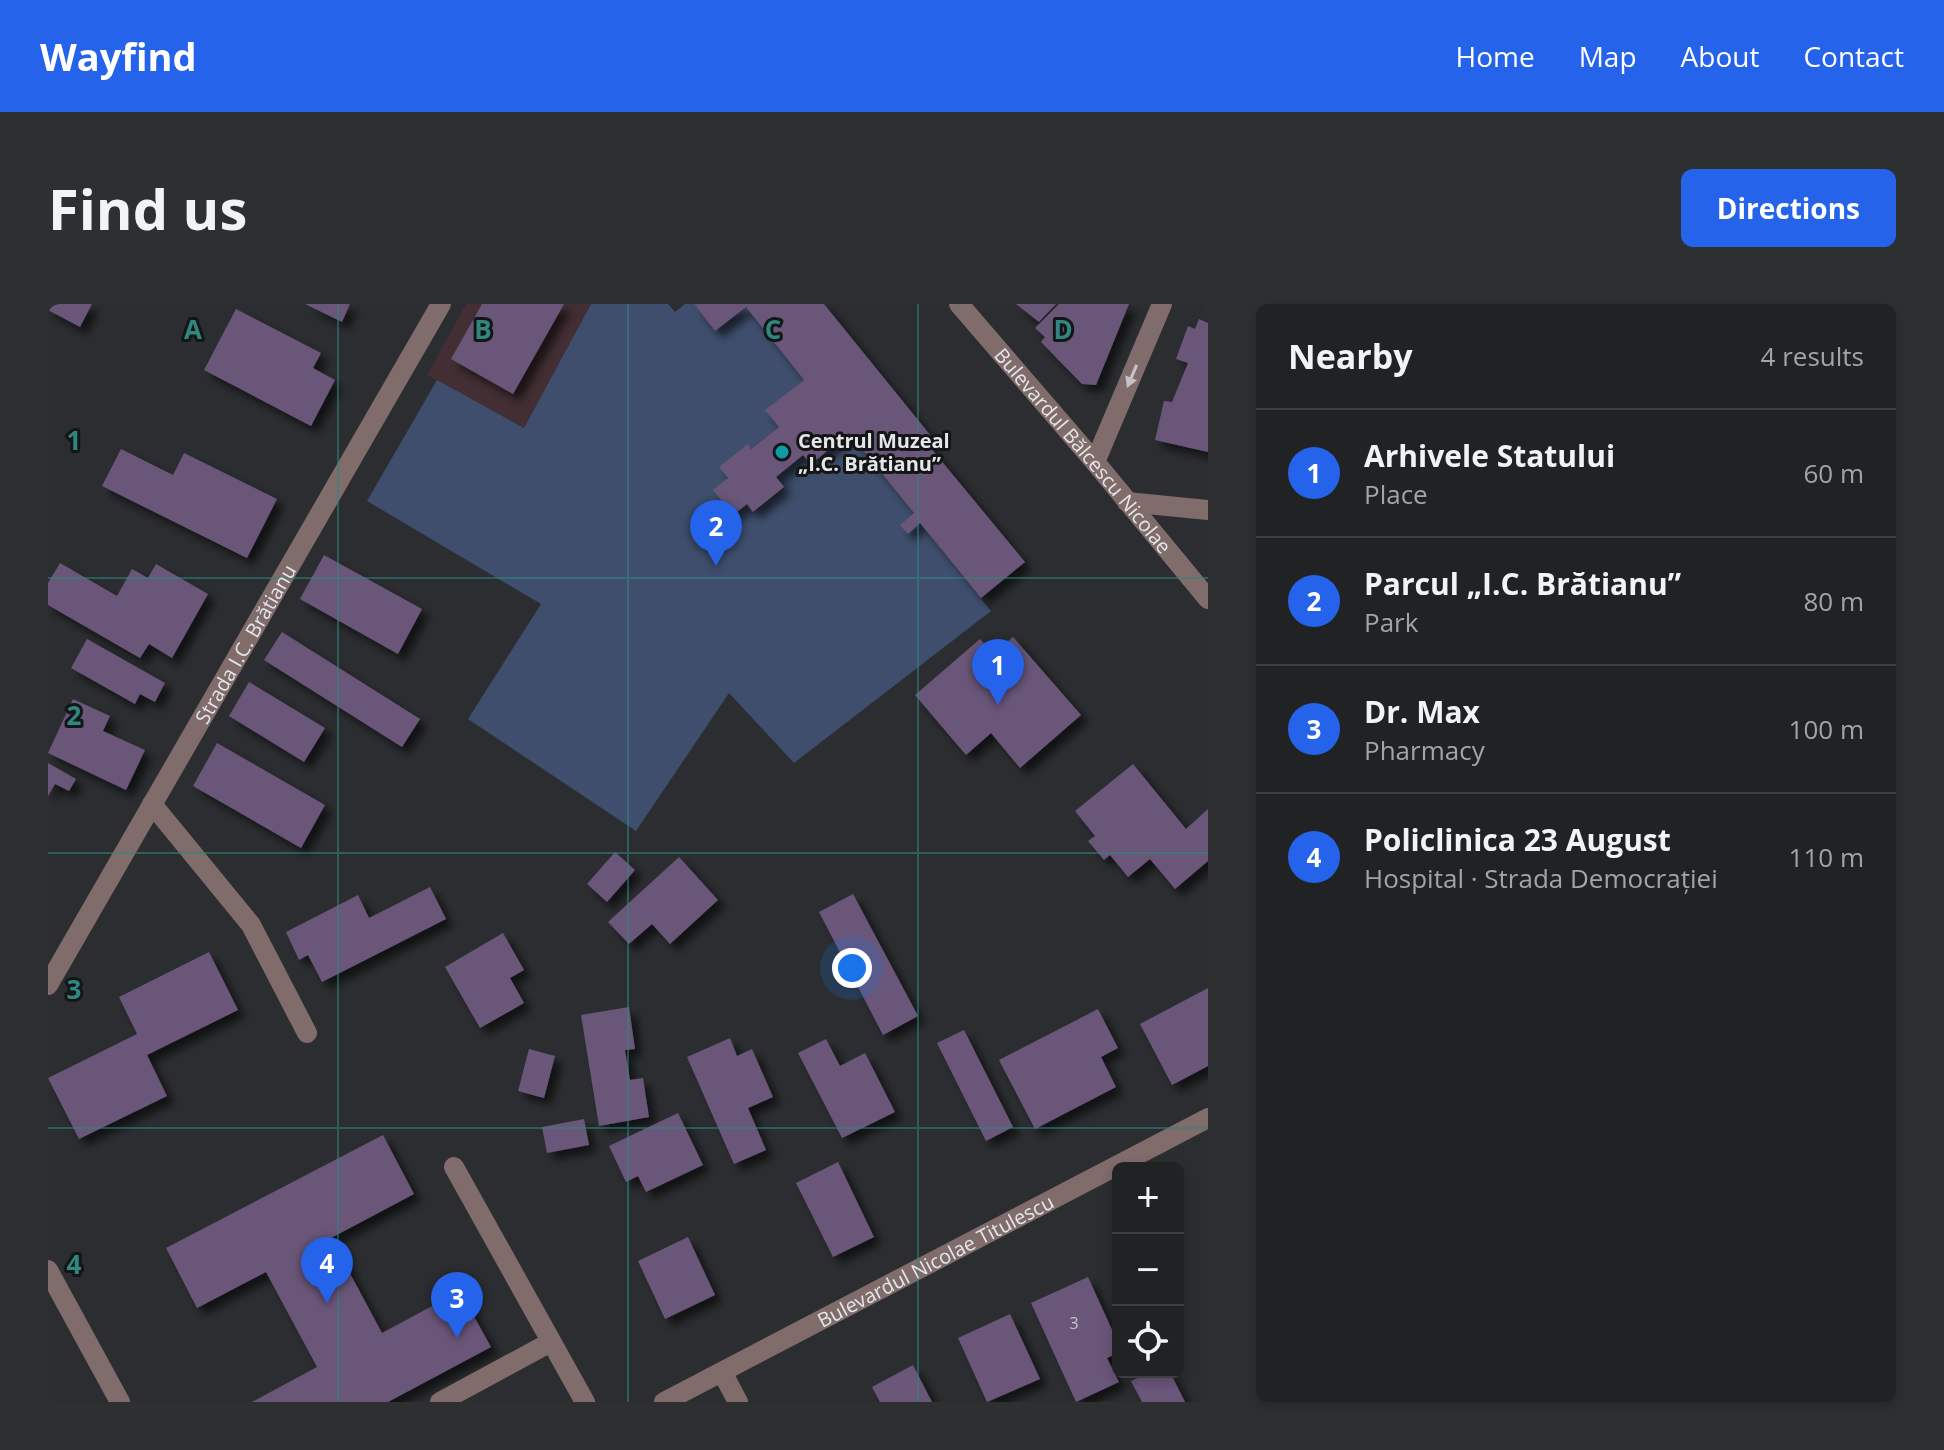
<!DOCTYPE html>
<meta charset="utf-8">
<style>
:root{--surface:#202224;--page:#2d2f31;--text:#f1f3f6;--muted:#a2a4a6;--line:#3d3f41;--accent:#2563eb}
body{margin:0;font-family:"Open Sans",sans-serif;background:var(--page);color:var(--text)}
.controls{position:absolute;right:24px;bottom:24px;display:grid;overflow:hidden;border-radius:12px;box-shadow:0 4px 12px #0003}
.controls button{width:72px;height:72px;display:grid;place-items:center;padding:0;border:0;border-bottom:2px solid var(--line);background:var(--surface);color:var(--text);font:40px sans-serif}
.you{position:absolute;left:804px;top:664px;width:28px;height:28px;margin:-20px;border:6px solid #fff;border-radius:50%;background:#1a73e8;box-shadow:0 0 0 12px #1a73e833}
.badge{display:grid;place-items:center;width:52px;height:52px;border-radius:50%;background:var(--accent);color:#fff;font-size:26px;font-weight:700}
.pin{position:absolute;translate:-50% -66px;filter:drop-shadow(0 2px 4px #0008)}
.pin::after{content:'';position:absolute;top:42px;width:28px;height:24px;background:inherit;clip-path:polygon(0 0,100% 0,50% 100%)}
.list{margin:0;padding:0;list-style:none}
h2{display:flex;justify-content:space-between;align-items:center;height:104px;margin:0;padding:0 32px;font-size:34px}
h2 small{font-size:26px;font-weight:400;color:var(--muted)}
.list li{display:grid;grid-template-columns:52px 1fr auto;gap:24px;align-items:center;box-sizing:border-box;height:128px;padding:0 32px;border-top:2px solid var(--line)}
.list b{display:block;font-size:30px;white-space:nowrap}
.list p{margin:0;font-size:26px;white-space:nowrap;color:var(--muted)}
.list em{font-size:26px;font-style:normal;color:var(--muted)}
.icon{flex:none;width:44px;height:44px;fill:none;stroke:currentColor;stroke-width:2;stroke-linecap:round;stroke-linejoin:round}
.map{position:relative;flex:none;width:1160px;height:1098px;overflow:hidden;border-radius:12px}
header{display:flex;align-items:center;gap:48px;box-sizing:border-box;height:112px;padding:0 40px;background:var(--accent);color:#fff}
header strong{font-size:38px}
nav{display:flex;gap:44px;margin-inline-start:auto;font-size:28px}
.intro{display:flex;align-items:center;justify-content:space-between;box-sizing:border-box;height:192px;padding:0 48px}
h1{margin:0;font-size:56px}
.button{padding:20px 36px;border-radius:12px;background:var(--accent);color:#fff;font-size:28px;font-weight:700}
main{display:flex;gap:48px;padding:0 48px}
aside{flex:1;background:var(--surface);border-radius:12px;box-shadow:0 4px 12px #0003}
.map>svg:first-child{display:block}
.education{fill:#422e33}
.green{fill:#3e4e6c}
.building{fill:#6a5679;filter:url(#shadow)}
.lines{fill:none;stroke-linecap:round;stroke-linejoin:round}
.minor{stroke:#816c6c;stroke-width:20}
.oneway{fill:#c7c1c3}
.grid{fill:none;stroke:#2f8780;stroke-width:2;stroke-opacity:0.55}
.culture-dot{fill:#0f9aa8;stroke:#141516;stroke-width:3}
.labels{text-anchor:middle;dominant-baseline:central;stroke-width:6;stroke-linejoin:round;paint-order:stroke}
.number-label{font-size:16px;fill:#c6c2cc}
.poi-label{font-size:20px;font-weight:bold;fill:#e5e6e8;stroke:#141516;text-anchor:start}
.street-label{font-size:20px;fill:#e5e6e8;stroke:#141516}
.grid-label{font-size:26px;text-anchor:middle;font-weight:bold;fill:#2f8780;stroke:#141516;stroke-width:6;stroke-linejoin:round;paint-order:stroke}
</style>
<header>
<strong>Wayfind</strong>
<nav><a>Home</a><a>Map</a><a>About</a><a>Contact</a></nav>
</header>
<div class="intro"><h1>Find us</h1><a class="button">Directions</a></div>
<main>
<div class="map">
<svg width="1160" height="1098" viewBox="0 0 1160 1098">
<defs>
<filter id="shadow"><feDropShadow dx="7" dy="7" stdDeviation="4" flood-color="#0009"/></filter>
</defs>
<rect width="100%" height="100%" fill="#2b2d30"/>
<!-- education -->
<path class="education" d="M418 0H543L476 124 379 71Z"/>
<!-- green -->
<path class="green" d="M543 0H620L627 8 637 0H646L667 27 698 3 756 76 718 106 731 123 703 145 699 141 672 163 680 174 666 187 684 210 699 200 706 208 736 184 728 173 755 151 801 129 866 209 860 229 872 219 943 307 746 459 681 389 588 527 420 415 493 300 319 197 389 76 476 124Z"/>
<!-- building -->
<g class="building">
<path d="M0 0H44L32 23 0 6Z"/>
<path d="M257 0H302L294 18Z"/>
<path d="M434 0H516L465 90 403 55Z"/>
<path d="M646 0H776L883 132 877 137 977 258 933 294 872 219 860 230 852 221 866 209 801 129 763 160 755 151 728 173 736 183 705 208 699 200 685 211 665 186 680 174 671 163 700 140 703 145 731 123 717 106 756 76 698 3 667 27Z"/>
<path d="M968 0H1008L991 18Z"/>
<path d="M1011 0H1081L1048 81 1034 80 993 38 997 33 987 24Z"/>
<path d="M188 5 273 49 265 64 287 76 263 122 156 66Z"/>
<path d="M1151 15 1160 19V148L1107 136 1116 97 1124 98 1140 59 1128 55 1140 22 1147 25Z"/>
<path d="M73 145 125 171 136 149 229 195 199 254 54 182Z"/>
<path d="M276 251 374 305 350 350 252 295Z"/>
<path d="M12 259 69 292 84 265 100 274 108 260 160 290 124 354 101 340 92 354 0 301V279Z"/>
<path d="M234 328 372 415 354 443 216 356Z"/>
<path d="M965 333 1033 411 972 464 943 429 918 451 867 391 932 335 945 350Z"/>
<path d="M39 335 117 379 107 398 92 390 87 400 23 364Z"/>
<path d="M201 378 277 424 256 458 181 412Z"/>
<path d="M25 395 62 412 55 427 97 446 78 486 0 449Z"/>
<path d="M169 439 277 501 253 544 145 482Z"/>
<path d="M0 459 28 475 21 487 7 480 0 492Z"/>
<path d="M1085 460 1138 525 1160 505V557L1127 585 1102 555 1080 573 1062 551 1056 556 1040 537 1047 532 1027 507Z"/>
<path d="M567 548 587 566 559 598 539 580Z"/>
<path d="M631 553 670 596 622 640 604 620 581 640 560 618Z"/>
<path d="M382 583 398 615 274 678 260 651 251 656 238 628 310 591 321 614Z"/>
<path d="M805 590 870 712 835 731 771 608Z"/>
<path d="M455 629 476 666 462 674 476 699 432 724 397 663Z"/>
<path d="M161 648 190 706 99 751 119 792 31 835 0 774 89 730 71 693Z"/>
<path d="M1160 684V762L1124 781 1092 720Z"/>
<path d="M581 703 587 745 577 746 582 776 595 774 601 813 551 822 533 711Z"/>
<path d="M1050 705 1070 744 1053 753 1068 783 987 825 951 756Z"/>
<path d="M916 726 965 823 938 837 889 739Z"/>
<path d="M682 734 689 752 704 745 725 793 700 804 718 846 686 860 639 753Z"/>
<path d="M778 735 792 762 817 749 847 808 794 834 750 749Z"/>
<path d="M481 745 507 752 496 794 470 787Z"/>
<path d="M630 809 655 861 598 888 590 872 578 878 561 842Z"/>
<path d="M536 815 541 841 499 849 494 823Z"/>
<path d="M335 831 366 890 283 934 334 1029 412 987 443 1043 340 1098H204L269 1063 218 968 149 1004 118 944Z"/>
<path d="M790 858 826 933 785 953 748 879Z"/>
<path d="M640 933 667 991 617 1015 590 957Z"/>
<path d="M1040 973 1070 1039V1049L1059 1054 1071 1078 1028 1098 983 999Z"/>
<path d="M962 1010 992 1075 939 1098 910 1034Z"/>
<path d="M865 1061 884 1098H832L824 1083Z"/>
<path d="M1103 1068H1122L1137 1098H1094L1083 1077Z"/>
</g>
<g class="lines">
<!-- minor -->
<g class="minor">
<path id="s1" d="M911 0 1047 158 1160 295"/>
<path d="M1047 158 1114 0"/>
<path d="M1079 198 1160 206"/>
<path d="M104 500 203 621 259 729"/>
<path id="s2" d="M0 681 393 0"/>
<path d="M406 863 537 1098"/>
<path d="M0 966 72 1098"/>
<path d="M674 1068 690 1098"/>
<path d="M392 1098 503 1038"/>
<path id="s3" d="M616 1098 1160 814"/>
</g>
</g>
<!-- one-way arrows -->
<defs><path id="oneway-solid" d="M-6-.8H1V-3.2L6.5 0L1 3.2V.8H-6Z" transform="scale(2)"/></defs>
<use class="oneway" href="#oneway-solid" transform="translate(1084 72) rotate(113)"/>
<!-- grid -->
<path class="grid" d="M290 0V1098M580 0V1098M870 0V1098M0 274H1160M0 549H1160M0 824H1160"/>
<!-- markers -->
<circle class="culture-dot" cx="734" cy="148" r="8"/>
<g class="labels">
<!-- number labels -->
<g class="number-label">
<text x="1026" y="1019">3</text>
</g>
<!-- poi labels -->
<g class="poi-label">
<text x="750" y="136">Centrul Muzeal<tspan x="750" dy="23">„I.C. Brătianu”</tspan></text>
</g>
<!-- street labels -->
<g class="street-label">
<text stroke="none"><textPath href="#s1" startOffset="192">Bulevardul Bălcescu Nicolae</textPath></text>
<text stroke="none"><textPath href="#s2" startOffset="394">Strada I.C. Brătianu</textPath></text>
<text stroke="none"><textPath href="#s3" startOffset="306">Bulevardul Nicolae Titulescu</textPath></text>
</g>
</g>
<g class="grid-label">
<text x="145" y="35">A</text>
<text x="435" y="35">B</text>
<text x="725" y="35">C</text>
<text x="1015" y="35">D</text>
<text x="26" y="146">1</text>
<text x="26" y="421">2</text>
<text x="26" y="695">3</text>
<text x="26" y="970">4</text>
</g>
</svg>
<div class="controls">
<button>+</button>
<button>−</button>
<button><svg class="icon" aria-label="locate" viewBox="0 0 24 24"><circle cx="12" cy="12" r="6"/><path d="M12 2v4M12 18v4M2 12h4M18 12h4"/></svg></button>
</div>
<div class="you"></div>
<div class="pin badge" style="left:950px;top:401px">1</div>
<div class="pin badge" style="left:668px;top:262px">2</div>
<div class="pin badge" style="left:409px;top:1034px">3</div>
<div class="pin badge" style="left:279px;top:999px">4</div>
</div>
<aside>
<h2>Nearby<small>4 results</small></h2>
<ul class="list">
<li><span class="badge">1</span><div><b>Arhivele Statului</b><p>Place</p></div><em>60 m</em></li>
<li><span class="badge">2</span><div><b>Parcul „I.C. Brătianu”</b><p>Park</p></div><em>80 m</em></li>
<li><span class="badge">3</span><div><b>Dr. Max</b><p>Pharmacy</p></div><em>100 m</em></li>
<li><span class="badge">4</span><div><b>Policlinica 23 August</b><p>Hospital · Strada Democrației</p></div><em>110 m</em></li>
</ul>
</aside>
</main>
